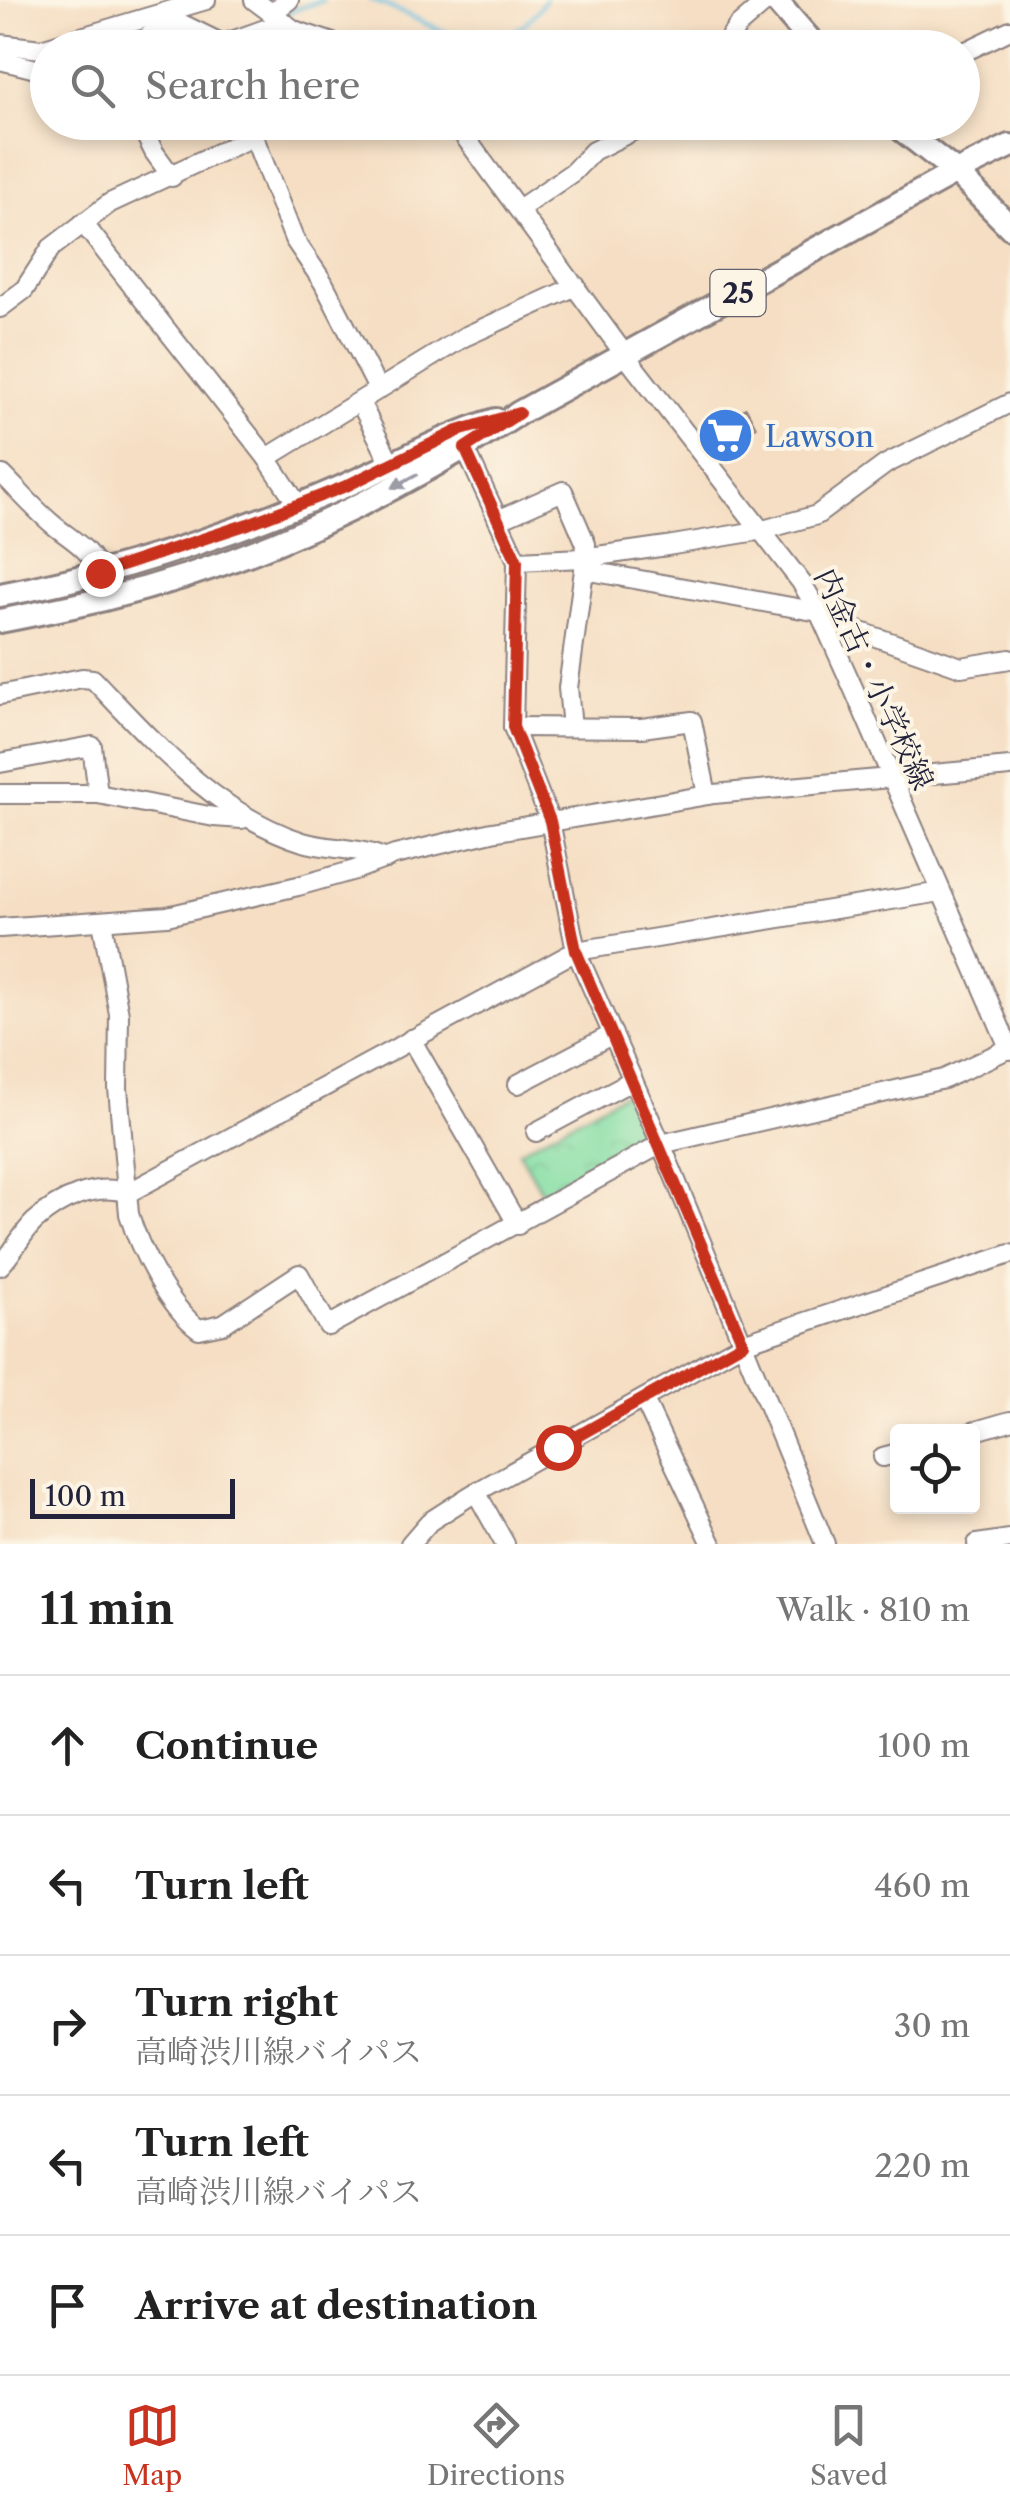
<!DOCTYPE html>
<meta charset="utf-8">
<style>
:root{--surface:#fff;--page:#f2f2f2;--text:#222;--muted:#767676;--line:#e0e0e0;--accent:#c8321e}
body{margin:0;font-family:"Libre Caslon Text","Noto Serif JP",serif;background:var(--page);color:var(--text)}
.controls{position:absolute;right:30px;bottom:30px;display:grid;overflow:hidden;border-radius:10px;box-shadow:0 5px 15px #0003}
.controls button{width:90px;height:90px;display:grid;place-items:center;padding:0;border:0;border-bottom:2px solid var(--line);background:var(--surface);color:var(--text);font:50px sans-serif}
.scale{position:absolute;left:30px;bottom:25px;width:205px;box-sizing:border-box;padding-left:10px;border:5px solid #22223b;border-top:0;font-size:28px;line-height:35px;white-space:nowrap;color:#22223b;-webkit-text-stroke:8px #fcf5e5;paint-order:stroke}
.stop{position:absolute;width:30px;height:30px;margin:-22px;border:8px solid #c8321e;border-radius:50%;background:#fff}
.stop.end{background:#c8321e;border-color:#fff;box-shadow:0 2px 10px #0008}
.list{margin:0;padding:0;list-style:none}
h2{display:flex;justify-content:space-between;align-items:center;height:130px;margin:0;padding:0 40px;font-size:42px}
h2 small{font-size:32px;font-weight:400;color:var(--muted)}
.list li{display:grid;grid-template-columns:65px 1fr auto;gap:30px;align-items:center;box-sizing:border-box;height:140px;padding:0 40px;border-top:2px solid var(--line)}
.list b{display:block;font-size:38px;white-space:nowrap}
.list p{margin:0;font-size:32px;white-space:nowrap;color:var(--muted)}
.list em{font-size:32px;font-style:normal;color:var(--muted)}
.icon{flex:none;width:55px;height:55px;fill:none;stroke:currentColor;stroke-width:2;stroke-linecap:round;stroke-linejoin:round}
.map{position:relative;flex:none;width:1010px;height:1544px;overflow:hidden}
.search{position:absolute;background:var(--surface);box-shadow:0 5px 15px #0003;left:30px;right:30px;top:30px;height:110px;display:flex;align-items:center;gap:25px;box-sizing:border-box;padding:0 35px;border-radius:55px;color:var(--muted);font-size:38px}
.sheet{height:830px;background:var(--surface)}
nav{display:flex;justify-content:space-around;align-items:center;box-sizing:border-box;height:140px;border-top:2px solid var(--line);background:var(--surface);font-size:28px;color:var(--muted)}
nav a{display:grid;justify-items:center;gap:5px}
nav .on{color:var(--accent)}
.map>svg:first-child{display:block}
.park{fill:url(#park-crowns);stroke:#528070;stroke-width:2.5}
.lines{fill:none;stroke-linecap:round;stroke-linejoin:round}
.stream{stroke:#62bfe0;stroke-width:4}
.building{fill:url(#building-back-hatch)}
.minor-casing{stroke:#8c807f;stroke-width:22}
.major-casing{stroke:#8c807f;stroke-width:28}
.minor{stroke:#fff;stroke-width:18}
.major{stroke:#fff;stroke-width:22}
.oneway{fill:#9c9ca7}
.route{stroke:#c8321e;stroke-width:12}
.labels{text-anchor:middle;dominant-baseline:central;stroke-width:8;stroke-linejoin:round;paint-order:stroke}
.shield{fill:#fcf5e5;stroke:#63616e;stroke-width:2.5}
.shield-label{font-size:28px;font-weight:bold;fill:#22223b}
.shop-label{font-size:30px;fill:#366cbe;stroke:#fcf5e5;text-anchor:start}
.street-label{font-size:30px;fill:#22223b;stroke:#fcf5e5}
</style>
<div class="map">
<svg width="1010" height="1544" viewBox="0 0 1010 1544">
<defs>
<pattern id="park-crowns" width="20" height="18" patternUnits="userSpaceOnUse" patternTransform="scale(2.5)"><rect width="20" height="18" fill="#83dea4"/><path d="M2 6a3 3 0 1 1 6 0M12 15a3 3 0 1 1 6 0" fill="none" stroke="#71be8e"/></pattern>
<pattern id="building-back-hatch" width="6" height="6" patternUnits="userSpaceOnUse" patternTransform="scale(2.5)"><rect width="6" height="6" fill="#d59d61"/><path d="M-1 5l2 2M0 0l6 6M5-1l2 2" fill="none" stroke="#ac8051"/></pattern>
</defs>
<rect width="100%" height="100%" fill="#fcf5e5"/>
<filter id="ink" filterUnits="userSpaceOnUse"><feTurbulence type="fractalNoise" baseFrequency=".01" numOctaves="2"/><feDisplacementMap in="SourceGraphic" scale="20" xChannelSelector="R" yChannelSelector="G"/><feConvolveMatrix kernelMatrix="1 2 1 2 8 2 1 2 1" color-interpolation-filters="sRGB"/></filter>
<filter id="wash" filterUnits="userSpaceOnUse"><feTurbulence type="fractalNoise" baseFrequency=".0048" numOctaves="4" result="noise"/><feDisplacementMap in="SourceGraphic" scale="40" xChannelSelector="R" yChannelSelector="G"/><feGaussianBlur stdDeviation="2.25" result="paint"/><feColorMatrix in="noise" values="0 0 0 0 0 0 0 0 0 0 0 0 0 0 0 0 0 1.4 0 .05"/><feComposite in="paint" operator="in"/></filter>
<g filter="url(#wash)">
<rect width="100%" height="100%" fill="#f5dec3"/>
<!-- park -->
<path class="park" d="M632 1089 650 1141 546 1199 519 1151Z"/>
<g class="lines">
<!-- stream -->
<g class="stream">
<path d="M371 0C438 22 492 79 545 0"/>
<path d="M283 14 323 0"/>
<path d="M29 59 48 56"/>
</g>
</g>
<g id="blocks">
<!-- building -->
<path class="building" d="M746 408 756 427 720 446 708 425Z"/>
</g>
</g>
<g filter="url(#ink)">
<use href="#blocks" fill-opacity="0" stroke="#8c807f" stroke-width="2.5"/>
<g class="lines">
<defs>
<g id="minor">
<path d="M254 0 294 30 348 48"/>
<path d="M272 13 289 0"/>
<path d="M0 44 41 49 206 0"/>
<path d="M132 48 157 30 180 23 223 44"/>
<path d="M224 48 223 44 282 23"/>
<path d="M722 48 738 26 768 0"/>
<path d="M962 53 1010 30"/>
<path d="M0 60 48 72"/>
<path d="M139 122 154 152 172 177"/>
<path d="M248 122 294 239 323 282 378 389"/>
<path d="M454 122 625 355 801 582 819 612 854 690 1010 1050"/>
<path d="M852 122H878"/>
<path d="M519 209 573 172 593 151 651 122"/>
<path d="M83 223 267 458 298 505"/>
<path d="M0 308 24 290 51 248 110 203 252 137"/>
<path d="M360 402 391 464"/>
<path d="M465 448 517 561 513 727 550 821 576 951 661 1144 825 1544"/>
<path d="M267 458 464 337 576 286"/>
<path d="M0 475H3C20 492 37 512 56 527 75 542 90 549 100 573"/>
<path d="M498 520 563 491 586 544 584 570 819 612"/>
<path d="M517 561 583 558 667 546 763 530 817 515 886 464 1010 403"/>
<path d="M822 618 961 667 1010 659"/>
<path d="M0 695 82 678 93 679C154 743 217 815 303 842 330 850 361 847 386 859"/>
<path d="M513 727 642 728 692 721 707 795"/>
<path d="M572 727 568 688 584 570"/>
<path d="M0 763 92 746 98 794"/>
<path d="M0 794H98L214 817 242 819"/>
<path d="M102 922 119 1014 118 1088 129 1214C139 1249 170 1308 199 1329L223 1324 299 1274 328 1326 661 1144 944 1079 1010 1048"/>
<path d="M0 928 167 916 298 886 355 870 395 855 492 832 714 794 1010 767"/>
<path d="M411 1039 518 1225"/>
<path d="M518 1084 613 1034"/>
<path d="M536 1132 633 1080"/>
<path d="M0 1266C13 1253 21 1235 34 1222 59 1199 96 1182 128 1193L576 951 941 892"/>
<path d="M644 1400 712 1544"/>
<path d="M972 1432 1010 1421"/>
<path d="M883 1457 898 1453"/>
<path d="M476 1492 505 1544"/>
<path d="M410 1544 429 1522 471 1495 743 1343 1010 1254"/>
<path d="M977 1544 1010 1539"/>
</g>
<g id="major">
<path d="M775 0 817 48"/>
<path d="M892 122 956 172 1010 227"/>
<path d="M0 595C118 573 233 534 342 487 394 465 442 436 496 420"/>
<path d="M0 621C35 614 70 607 104 599 251 564 393 496 519 413L956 172 1010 146"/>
</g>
</defs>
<!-- minor casing -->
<use href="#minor" class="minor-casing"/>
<!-- major casing -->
<use href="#major" class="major-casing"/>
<!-- minor -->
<use href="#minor" class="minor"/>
<!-- major -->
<use href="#major" class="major"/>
</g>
<!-- one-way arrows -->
<defs><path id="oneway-solid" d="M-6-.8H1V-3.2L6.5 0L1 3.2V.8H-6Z" transform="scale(2.5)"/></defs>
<use class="oneway" href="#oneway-solid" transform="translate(405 481) rotate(152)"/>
</g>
<g class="lines" filter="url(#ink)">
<!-- route -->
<path class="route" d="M100 573 248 524 346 486 458 431 519 413 465 448 517 561 513 727 550 821 576 951 743 1343 558 1447"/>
</g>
<!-- icons -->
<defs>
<symbol id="supermarket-disc" viewBox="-11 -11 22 22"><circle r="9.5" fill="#3f7fe0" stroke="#fcf5e5"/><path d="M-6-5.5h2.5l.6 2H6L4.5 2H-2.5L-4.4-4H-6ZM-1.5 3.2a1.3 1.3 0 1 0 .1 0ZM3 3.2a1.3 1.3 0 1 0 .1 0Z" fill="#fff"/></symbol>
</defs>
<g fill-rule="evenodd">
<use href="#supermarket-disc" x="694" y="404" width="63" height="63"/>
</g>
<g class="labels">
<!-- shield labels -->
<rect class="shield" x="710.5" y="270" width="55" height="46" rx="8"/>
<g class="shield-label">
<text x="738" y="293">25</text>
</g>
<!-- shop labels -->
<g class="shop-label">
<text x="765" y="436">Lawson</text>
</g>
<!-- street labels -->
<g class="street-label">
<text transform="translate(874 679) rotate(65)">内金古・小学校線</text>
</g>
</g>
</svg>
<div class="controls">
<button><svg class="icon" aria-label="locate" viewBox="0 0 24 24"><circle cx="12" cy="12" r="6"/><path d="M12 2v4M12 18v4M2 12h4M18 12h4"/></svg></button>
</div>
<div class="scale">100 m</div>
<div class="stop" style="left:558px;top:1447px"></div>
<div class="stop end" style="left:100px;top:573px"></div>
<div class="search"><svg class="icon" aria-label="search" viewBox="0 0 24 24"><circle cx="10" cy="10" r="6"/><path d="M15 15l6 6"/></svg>Search here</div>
</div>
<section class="sheet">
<h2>11 min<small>Walk · 810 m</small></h2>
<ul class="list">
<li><svg class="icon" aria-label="ahead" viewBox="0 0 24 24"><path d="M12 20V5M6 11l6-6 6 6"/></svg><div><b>Continue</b></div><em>100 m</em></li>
<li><svg class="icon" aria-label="left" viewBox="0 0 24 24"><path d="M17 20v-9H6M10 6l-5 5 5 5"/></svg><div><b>Turn left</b></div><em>460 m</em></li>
<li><svg class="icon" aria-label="right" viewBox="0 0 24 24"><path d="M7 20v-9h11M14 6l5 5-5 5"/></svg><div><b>Turn right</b><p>高崎渋川線バイパス</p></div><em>30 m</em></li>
<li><svg class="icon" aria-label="left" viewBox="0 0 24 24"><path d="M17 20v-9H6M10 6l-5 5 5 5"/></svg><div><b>Turn left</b><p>高崎渋川線バイパス</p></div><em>220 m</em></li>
<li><svg class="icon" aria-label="arrive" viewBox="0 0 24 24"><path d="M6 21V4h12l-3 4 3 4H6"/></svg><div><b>Arrive at destination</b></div></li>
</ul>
</section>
<nav>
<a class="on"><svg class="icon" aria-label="map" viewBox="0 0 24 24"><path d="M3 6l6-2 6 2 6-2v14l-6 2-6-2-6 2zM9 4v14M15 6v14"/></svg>Map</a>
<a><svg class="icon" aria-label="directions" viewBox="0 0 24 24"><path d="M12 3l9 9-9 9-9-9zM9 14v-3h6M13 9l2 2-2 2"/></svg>Directions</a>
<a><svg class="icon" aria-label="saved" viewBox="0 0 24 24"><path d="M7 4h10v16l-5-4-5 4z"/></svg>Saved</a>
</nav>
